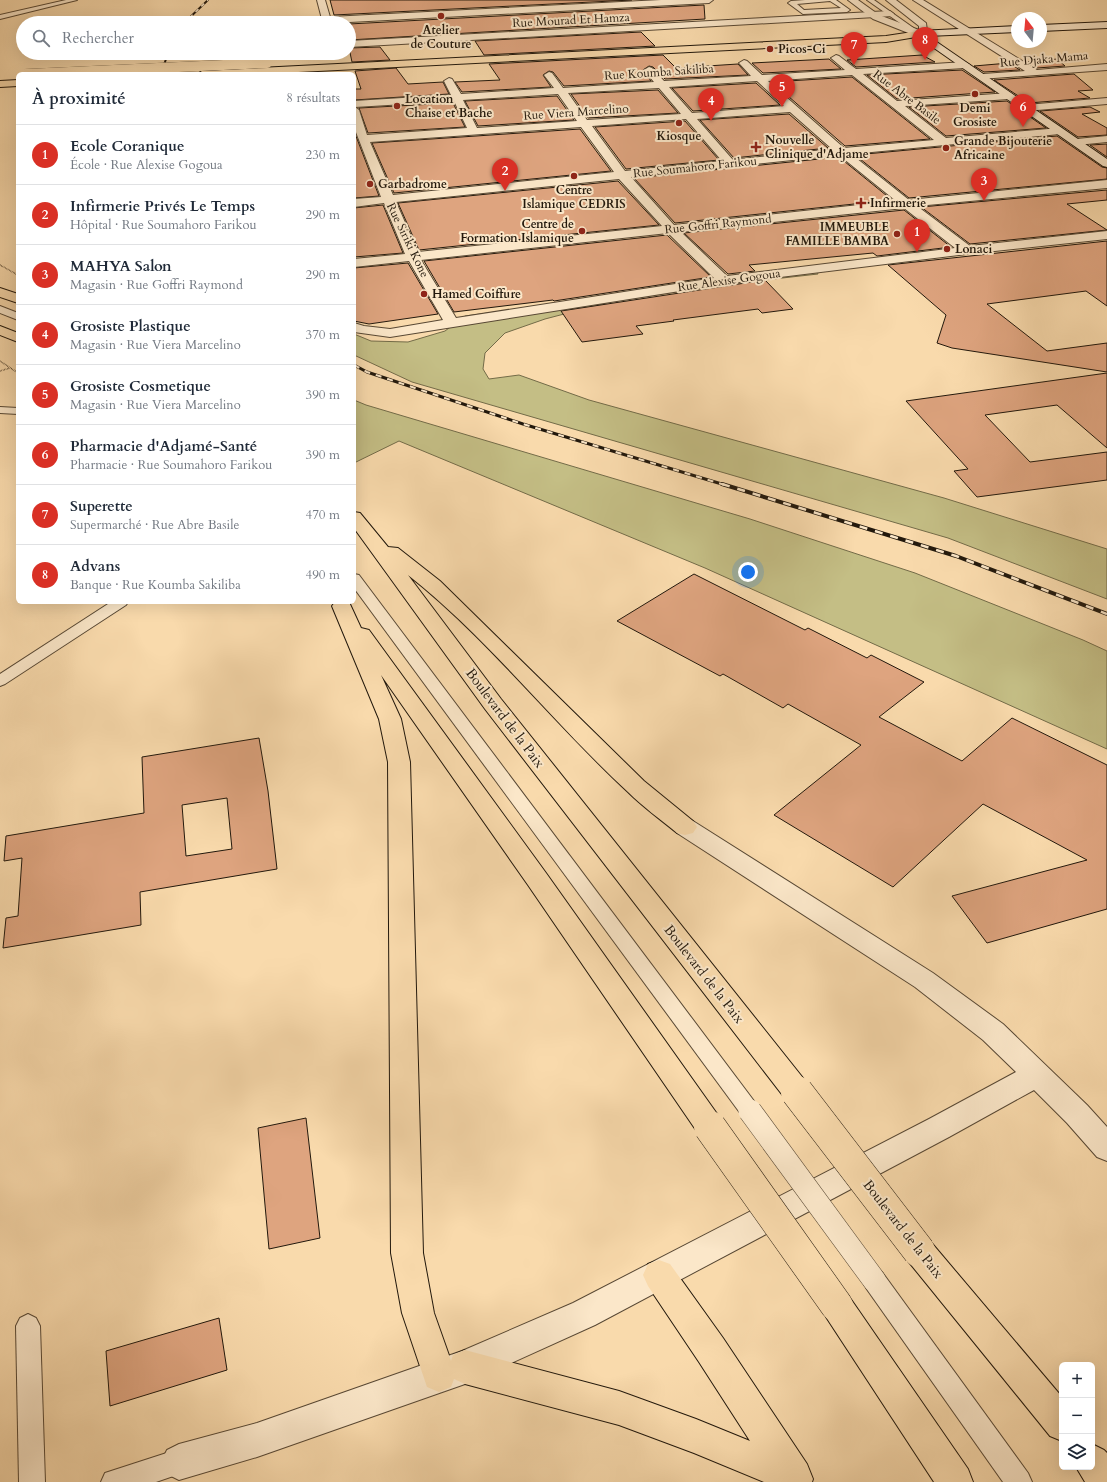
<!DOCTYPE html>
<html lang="fr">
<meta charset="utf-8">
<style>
:root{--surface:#fff;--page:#f6f6f7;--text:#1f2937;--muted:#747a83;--line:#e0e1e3;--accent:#d93025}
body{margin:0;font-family:Cardo,serif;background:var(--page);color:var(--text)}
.controls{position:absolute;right:12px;bottom:12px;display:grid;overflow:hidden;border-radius:6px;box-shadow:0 4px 16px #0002}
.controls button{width:36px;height:36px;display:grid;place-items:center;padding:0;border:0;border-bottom:1px solid var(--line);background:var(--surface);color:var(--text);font:20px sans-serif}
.compass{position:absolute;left:1011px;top:12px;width:36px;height:36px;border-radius:50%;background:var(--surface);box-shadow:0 4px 16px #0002;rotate:344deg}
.you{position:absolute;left:748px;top:572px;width:14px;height:14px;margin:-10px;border:3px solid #fff;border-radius:50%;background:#1a73e8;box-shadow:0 0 0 6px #1a73e833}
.badge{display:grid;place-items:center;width:26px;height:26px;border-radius:50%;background:var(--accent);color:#fff;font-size:13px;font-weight:700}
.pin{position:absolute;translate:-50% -33px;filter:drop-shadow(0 1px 2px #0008)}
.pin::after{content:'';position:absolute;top:21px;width:14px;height:12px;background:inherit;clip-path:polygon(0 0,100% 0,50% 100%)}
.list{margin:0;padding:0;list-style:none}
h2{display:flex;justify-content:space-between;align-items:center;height:52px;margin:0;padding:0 16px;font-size:17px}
h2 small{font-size:13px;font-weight:400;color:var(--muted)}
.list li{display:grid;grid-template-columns:26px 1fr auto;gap:12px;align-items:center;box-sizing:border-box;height:60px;padding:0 16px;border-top:1px solid var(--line)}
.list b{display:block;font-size:15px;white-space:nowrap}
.list p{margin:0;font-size:13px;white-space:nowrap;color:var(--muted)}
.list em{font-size:13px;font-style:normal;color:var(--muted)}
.icon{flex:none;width:22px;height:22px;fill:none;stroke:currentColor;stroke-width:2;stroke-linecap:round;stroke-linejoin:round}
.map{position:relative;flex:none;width:1107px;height:1482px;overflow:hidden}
.search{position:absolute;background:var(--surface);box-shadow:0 4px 16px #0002;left:16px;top:16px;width:340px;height:44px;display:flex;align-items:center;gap:10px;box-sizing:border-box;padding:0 14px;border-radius:22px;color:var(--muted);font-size:15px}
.panel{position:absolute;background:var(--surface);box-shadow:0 4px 16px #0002;left:16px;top:72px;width:340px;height:532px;border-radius:6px}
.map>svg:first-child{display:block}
.green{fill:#c4be85;stroke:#736b48}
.building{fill:#dea47f;stroke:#22180c;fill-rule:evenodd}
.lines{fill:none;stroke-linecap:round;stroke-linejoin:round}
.service-casing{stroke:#584834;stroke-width:2}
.minor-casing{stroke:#584834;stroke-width:2}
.tertiary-casing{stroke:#584834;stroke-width:2}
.secondary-casing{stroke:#22180c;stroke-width:2}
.primary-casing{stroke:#22180c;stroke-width:2}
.motorway-casing{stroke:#22180c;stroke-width:2}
.path{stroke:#22180c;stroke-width:1.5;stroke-dasharray:0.5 1;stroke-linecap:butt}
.service{fill:#fbe7c9;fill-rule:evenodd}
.minor{fill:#fbe7c9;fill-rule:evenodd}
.tertiary{fill:#fbe7c9;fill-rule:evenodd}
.secondary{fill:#fbe7c9;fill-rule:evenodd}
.primary{fill:#f9daac;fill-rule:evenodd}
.motorway{fill:#f9daac;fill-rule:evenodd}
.rail-far2-casing{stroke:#22180c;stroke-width:2}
.rail-far1-casing{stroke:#22180c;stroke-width:3}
.rail-casing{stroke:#22180c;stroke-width:4}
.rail-far2{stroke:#fbe7c9;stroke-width:1.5;stroke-dasharray:4;stroke-linecap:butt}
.rail-far1{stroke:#fbe7c9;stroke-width:2;stroke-dasharray:6;stroke-linecap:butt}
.rail{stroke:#fbe7c9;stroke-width:2.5;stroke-dasharray:8;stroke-linecap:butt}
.service-bridge-casing{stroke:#584834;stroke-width:24;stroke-linecap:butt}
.primary-bridge-casing{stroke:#22180c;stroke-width:33;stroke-linecap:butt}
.motorway-bridge-casing{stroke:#22180c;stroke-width:10;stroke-linecap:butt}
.service-bridge{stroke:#fbe7c9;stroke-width:23}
.primary-bridge{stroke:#f9daac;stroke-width:32}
.motorway-bridge{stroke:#f9daac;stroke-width:10}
.poi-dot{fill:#8f2418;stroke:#fbe7c9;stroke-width:1.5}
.labels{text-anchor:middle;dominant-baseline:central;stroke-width:4;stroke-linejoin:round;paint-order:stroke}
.far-street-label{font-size:12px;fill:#22180c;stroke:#fbe7c9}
.far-poi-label{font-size:12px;font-weight:bold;fill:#22180c;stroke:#fbe7c9;text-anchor:start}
.street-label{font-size:14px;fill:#22180c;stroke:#fbe7c9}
</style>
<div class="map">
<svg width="1107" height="1482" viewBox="0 0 1107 1482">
<rect width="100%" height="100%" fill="#f9daac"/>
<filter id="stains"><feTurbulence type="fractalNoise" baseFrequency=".005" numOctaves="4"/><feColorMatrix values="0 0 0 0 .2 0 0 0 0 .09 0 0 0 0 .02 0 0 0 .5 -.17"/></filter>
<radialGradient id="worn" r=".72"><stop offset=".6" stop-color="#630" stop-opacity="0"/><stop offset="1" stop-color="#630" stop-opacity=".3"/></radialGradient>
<!-- green -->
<g class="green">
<path d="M816 269 818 274 729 284 610 302 545 319 505 333 485 353 483 369 489 379 519 375 589 400 944 498 1107 549V599L948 538 412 382 354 355V334L371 341 408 342 445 331 465 316Z"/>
<path d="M354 400 366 405 750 519 915 573 1083 640 1107 651V749L705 568 399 441 354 463Z"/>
</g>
<!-- building -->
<g class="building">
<path d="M330 0H632L334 15Z"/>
<path d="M704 5 705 19 349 40V24Z"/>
<path d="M641 32 655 46 484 55 475 41Z"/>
<path d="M380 47 390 60 352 62 349 48Z"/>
<path d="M663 55 676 68 738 64 748 75 665 79 653 67 649 66 643 70 651 81 564 86 553 72 549 71 543 75 551 87 462 92 455 82 500 80 489 64Z"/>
<path d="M922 55 935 62 856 67 847 60Z"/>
<path d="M829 59 841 69 763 73 752 63Z"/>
<path d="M1057 59 1065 66 1037 68 1026 62Z"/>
<path d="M1009 63 1020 70 984 72 974 66Z"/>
<path d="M396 68 408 84 443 82 449 94 354 100V89H361L355 71Z"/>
<path d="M962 70 995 92 897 99 867 75Z"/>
<path d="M1074 74 1093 90 1078 91 1090 98 1029 103 994 80Z"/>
<path d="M852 77 930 139 845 146 772 82Z"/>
<path d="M756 83 780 105 693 111 672 88Z"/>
<path d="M658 90 678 113 588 118 571 94Z"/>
<path d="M557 96 574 120 478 126 465 101Z"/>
<path d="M1007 101 1046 128 946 136 909 107Z"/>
<path d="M453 103 465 127 368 133 359 108Z"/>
<path d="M1090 107 1100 112 1082 114 1107 128V135L1078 137 1040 111Z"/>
<path d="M789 114 828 148 734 158 700 120Z"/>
<path d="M685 121 719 160 626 169 595 127Z"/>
<path d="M580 129 611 171 394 193 372 143Z"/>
<path d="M354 131 379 196 354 198Z"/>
<path d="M1057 136 1102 167 1107 168V179L909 198 855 155Z"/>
<path d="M1107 144V157L1090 145Z"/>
<path d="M839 157 892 200 675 223 634 178Z"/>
<path d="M618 181 659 225 419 250 398 203Z"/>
<path d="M1107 190V200L1067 204 1107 230 970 244 921 207Z"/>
<path d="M383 205 403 253 354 257V208Z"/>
<path d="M904 210 951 247 877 256 873 253 749 265 755 271 728 274 684 233Z"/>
<path d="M667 235 711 277 554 301 553 300 454 312 424 261Z"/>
<path d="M1107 241V306L1086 291 987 304 1047 351 1107 343V372L952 348 937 343 946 315 888 265Z"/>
<path d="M408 263 438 314 369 324 354 321V268Z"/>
<path d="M765 280 793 309 762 313 758 309 673 320 674 321 636 326 643 334 582 342 561 311Z"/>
<path d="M1107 373V448L1057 405 985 415 1030 462 1107 452V480L977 497 954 471 968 469 906 401Z"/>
<path d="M694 574 805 630 808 628 867 658 871 655 924 682 879 717 962 761 1012 718 1107 765V909L987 943 952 896 1087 860 983 804 893 887 774 815 861 745 788 704 783 708 723 674 720 676 617 621Z"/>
<path d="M259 738 268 791 277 869 140 892 141 925 3 948 6 918 18 916 22 858 4 861 6 836 144 813 142 757ZM227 798 232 849 186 856 182 805Z"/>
<path d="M306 1118 320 1238 269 1249 258 1128Z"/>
<path d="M219 1318 227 1370 110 1406 106 1351Z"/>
</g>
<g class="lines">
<defs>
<g id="service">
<path d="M66 0H77L0 19V15Z"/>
<path d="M805 0H836L850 10 847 12 803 14 788 3 791 1ZM830 1 841 8 804 10 797 4Z"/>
<path d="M867 0H874L922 34 917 35Z"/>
<path d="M0 306 18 313V320L0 313Z"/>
<path d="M0 407 18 408V414L0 413Z"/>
<path d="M354 574 359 575 757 1105 760 1111 757 1117 750 1120 743 1117 354 588Z"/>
<path d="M111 602H128L126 605 5 684 0 686V674Z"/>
<path d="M874 1269 882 1272 1028 1473 1032 1482H1003L866 1288 862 1280 866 1272Z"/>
<path d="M28 1314 36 1318 40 1326 45 1482H19L16 1326 20 1318Z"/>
<path d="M179 1449 188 1453 192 1462 188 1471 156 1482H101L105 1473Z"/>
</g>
<g id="minor">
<path d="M317 0H325L330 17 661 0H713L709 3 331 23H323Z"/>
<path d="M913 0H923L1037 70 1107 64V70L980 79 978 77 983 74 1025 71Z"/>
<path d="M890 11 894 14 893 16 349 47V41Z"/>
<path d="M836 55 839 56 856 69 965 62 970 65 965 68 863 74 897 101 1009 93 1014 96 1009 99 905 106 946 138 1060 128 1065 131 1060 134 851 154 909 200 1107 180V188L917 206 970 246 1107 231V239L967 254 724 284 390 337 354 332V323L364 326 390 329 443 320 409 261 354 267V259L405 254 384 203 354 207V199L381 197 354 127V101L451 95 444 81 449 78 452 79 461 94 554 88 544 75 549 72 552 73 563 88 654 82 644 70 649 67 652 68 664 81 751 76 739 63 744 60 747 61 762 75 845 70 831 58ZM852 75 934 140 844 148 768 81ZM757 81 784 106 692 113 669 87ZM659 88 681 114 587 120 568 93ZM558 94 577 121 477 128 463 100ZM454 101 467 128 367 135 359 110 355 107ZM790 112 832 149 733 160 697 119ZM686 119 722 161 625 171 592 126ZM581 127 614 172 393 195 370 142ZM839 155 896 201 674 225 631 177ZM619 179 662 226 418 252 396 202ZM904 208 955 248 727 276 681 232ZM668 233 714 278 456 318 421 260Z"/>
<path d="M1107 98V104L1026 111 1021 108 1026 105Z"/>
<path d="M1107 136V142L1077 145 1071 142 1077 139Z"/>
<path d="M685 819 693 821 933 973 1003 1024 1087 1105 1107 1127V1161L1097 1157 1067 1123 1034 1090 949 1137 595 1325 465 1384 257 1457 179 1480 167 1474 161 1462 167 1450 179 1444 257 1423 462 1351 573 1303 929 1119 1016 1072 983 1040 915 987 677 833 673 827 677 821Z"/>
</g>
<path id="tertiary" d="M848 0H858L879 15 919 30V26L886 0H896L926 23 927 31 922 36H916L873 19Z"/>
<g id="secondary">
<path d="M1107 22V28L1041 31V25Z"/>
<path d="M1017 26V32L928 36 1107 159V167L1103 166 914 34 919 31Z"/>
</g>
<g id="primary">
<path d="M0 288 18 294V303L0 297Z"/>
<path d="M0 326 18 333V342L0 335Z"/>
<path d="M354 512 360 513 388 547 398 548 440 581 644 781 693 821 697 827 693 833 685 835 677 833C660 819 643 807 628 792 553 723 488 638 408 575L501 699 807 1083 811 1092 807 1101 797 1104 787 1101 485 709 354 528Z"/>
<path d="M335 602H349L361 628 369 630 546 873 720 1118 725 1127 720 1136 710 1140 700 1136 528 885 381 675 401 719 410 762 423 1253 434 1313 451 1361 453 1355 465 1350 619 1391 696 1419 750 1441 699 1362 648 1286 643 1275 648 1264 659 1260 670 1264 723 1338 807 1464 813 1479 812 1482H764L694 1453 619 1425 465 1384 454 1379 451 1387 439 1392 427 1387 402 1313 391 1253 388 762 379 719 332 606Z"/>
<path d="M919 1236 930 1241 1062 1397V1441L1050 1436 908 1261 903 1251 908 1241Z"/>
<path d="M837 1290 848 1295 968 1469 973 1482H934L826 1317 821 1306 826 1295Z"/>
<path d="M1092 1444 1104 1450 1107 1453V1482H1085L1076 1467H1092Z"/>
</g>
<g id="motorway">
<path d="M919 31 924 34 922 36 886 42 259 74H197L202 71 886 36Z"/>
<path d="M18 80V86L0 87V81Z"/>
</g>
</defs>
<!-- service casing -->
<use href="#service" class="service-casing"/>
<!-- minor casing -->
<use href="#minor" class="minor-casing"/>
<!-- tertiary casing -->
<use href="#tertiary" class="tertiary-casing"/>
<!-- secondary casing -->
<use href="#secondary" class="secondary-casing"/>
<!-- primary casing -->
<use href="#primary" class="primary-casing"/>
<!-- motorway casing -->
<use href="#motorway" class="motorway-casing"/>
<!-- path -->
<g class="path">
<path d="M0 265 18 275"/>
<path d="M0 361 18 373"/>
<path d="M0 371 10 368"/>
</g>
<!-- service -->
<use href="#service" class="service"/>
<!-- minor -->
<use href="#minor" class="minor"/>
<!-- tertiary -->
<use href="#tertiary" class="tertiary"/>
<!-- secondary -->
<use href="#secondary" class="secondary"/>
<!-- primary -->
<use href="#primary" class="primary"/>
<!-- motorway -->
<use href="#motorway" class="motorway"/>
<defs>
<g id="rail-far2">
<path d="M184 23 208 0"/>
<path d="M161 74 168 53"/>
</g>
<path id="rail-far1" d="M354 365 367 372 523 424 725 485"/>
<path id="rail" d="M722 484 956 556 1107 614"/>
</defs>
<!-- rail-far2 casing -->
<use href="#rail-far2" class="rail-far2-casing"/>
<!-- rail-far1 casing -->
<use href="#rail-far1" class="rail-far1-casing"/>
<!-- rail casing -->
<use href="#rail" class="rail-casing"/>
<!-- rail-far2 -->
<use href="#rail-far2" class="rail-far2"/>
<!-- rail-far1 -->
<use href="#rail-far1" class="rail-far1"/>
<!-- rail -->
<use href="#rail" class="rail"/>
<defs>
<path id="service-bridge" d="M750 1111 874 1280"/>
<g id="primary-bridge">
<path d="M797 1092 919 1251"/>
<path d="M710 1127 837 1306"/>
</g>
<path id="motorway-bridge" d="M25 74 267 63"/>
</defs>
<!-- service-bridge casing -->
<use href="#service-bridge" class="service-bridge-casing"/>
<!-- primary-bridge casing -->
<use href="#primary-bridge" class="primary-bridge-casing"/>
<!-- motorway-bridge casing -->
<use href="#motorway-bridge" class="motorway-bridge-casing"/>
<!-- service-bridge -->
<use href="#service-bridge" class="service-bridge"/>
<!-- primary-bridge -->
<use href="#primary-bridge" class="primary-bridge"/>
<!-- motorway-bridge -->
<use href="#motorway-bridge" class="motorway-bridge"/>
</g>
<!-- markers -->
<g class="poi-dot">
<circle cx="441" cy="16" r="4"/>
<circle cx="770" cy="49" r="4"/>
<circle cx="975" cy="94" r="4"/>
<circle cx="397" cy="106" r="4"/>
<circle cx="679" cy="123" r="4"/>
<path d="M754 141h4v4h4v4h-4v4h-4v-4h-4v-4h4z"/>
<circle cx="946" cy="148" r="4"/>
<circle cx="574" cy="176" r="4"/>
<circle cx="370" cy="184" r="4"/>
<path d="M859 197h4v4h4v4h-4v4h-4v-4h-4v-4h4z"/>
<circle cx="582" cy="231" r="4"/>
<circle cx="897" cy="234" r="4"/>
<circle cx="947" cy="249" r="4"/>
<circle cx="424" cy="294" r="4"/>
</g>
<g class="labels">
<!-- far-street labels -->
<g class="far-street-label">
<text transform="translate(571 20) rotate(-3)">Rue Mourad Et Hamza</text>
<text transform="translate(1044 59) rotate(-5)">Rue Djaka Mama</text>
<text transform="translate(659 72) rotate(-4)">Rue Koumba Sakiliba</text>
<text transform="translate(907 97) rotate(37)">Rue Abre Basile</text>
<text transform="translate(576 112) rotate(-4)">Rue Viera Marcelino</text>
<text transform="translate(695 167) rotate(-6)">Rue Soumahoro Farikou</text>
<text transform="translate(718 224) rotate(-6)">Rue Goffri Raymond</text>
<text transform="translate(408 240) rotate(64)">Rue Siriki Kone</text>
<text transform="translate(729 280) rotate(-8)">Rue Alexise Gogoua</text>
</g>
<!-- far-poi labels -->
<g class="far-poi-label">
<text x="441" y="30" text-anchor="middle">Atelier<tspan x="441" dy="14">de Couture</tspan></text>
<text x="778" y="49">Picos-Ci</text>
<text x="405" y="99">Location<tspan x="405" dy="14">Chaise et Bache</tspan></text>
<text x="975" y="108" text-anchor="middle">Demi<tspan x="975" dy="14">Grosiste</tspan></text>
<text x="679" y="136" text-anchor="middle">Kiosque</text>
<text x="765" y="140">Nouvelle<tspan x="765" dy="14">Clinique d'Adjame</tspan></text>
<text x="954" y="141">Grande Bijouterie<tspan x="954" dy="14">Africaine</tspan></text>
<text x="378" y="184">Garbadrome</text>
<text x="574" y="190" text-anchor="middle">Centre<tspan x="574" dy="14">Islamique CEDRIS</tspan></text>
<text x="870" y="203">Infirmerie</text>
<text x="574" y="224" text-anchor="end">Centre de<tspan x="574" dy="14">Formation Islamique</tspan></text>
<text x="889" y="227" text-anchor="end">IMMEUBLE<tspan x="889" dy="14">FAMILLE BAMBA</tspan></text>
<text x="955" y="249">Lonaci</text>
<text x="432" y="294">Hamed Coiffure</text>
</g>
<!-- street labels -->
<g class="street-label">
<text transform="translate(505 718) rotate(53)">Boulevard de la Paix</text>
<text transform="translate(704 974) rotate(52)">Boulevard de la Paix</text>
<text transform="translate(903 1229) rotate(52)">Boulevard de la Paix</text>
</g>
</g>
<rect width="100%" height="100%" filter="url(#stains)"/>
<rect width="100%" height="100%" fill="url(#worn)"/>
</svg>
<div class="controls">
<button>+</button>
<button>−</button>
<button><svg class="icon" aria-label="layers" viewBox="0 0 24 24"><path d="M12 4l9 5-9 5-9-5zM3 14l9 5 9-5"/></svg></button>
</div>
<svg class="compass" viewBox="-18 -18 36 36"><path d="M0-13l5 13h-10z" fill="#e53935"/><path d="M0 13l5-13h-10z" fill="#747a83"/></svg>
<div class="you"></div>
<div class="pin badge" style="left:917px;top:252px">1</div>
<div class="pin badge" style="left:505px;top:191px">2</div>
<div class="pin badge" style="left:984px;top:201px">3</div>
<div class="pin badge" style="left:711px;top:121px">4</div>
<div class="pin badge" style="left:782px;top:107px">5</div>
<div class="pin badge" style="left:1023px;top:127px">6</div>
<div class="pin badge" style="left:854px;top:65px">7</div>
<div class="pin badge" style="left:925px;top:60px">8</div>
<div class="search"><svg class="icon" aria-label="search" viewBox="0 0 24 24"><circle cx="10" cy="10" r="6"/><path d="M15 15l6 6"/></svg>Rechercher</div>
<section class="panel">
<h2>À proximité<small>8 résultats</small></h2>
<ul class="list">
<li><span class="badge">1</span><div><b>Ecole Coranique</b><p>École · Rue Alexise Gogoua</p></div><em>230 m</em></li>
<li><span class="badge">2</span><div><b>Infirmerie Privés Le Temps</b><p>Hôpital · Rue Soumahoro Farikou</p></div><em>290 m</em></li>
<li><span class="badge">3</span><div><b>MAHYA Salon</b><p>Magasin · Rue Goffri Raymond</p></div><em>290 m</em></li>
<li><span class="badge">4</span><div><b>Grosiste Plastique</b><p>Magasin · Rue Viera Marcelino</p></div><em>370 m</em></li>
<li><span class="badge">5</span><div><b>Grosiste Cosmetique</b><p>Magasin · Rue Viera Marcelino</p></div><em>390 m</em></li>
<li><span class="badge">6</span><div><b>Pharmacie d'Adjamé-Santé</b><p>Pharmacie · Rue Soumahoro Farikou</p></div><em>390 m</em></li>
<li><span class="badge">7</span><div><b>Superette</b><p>Supermarché · Rue Abre Basile</p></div><em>470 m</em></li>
<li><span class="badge">8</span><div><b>Advans</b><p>Banque · Rue Koumba Sakiliba</p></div><em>490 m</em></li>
</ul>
</section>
</div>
